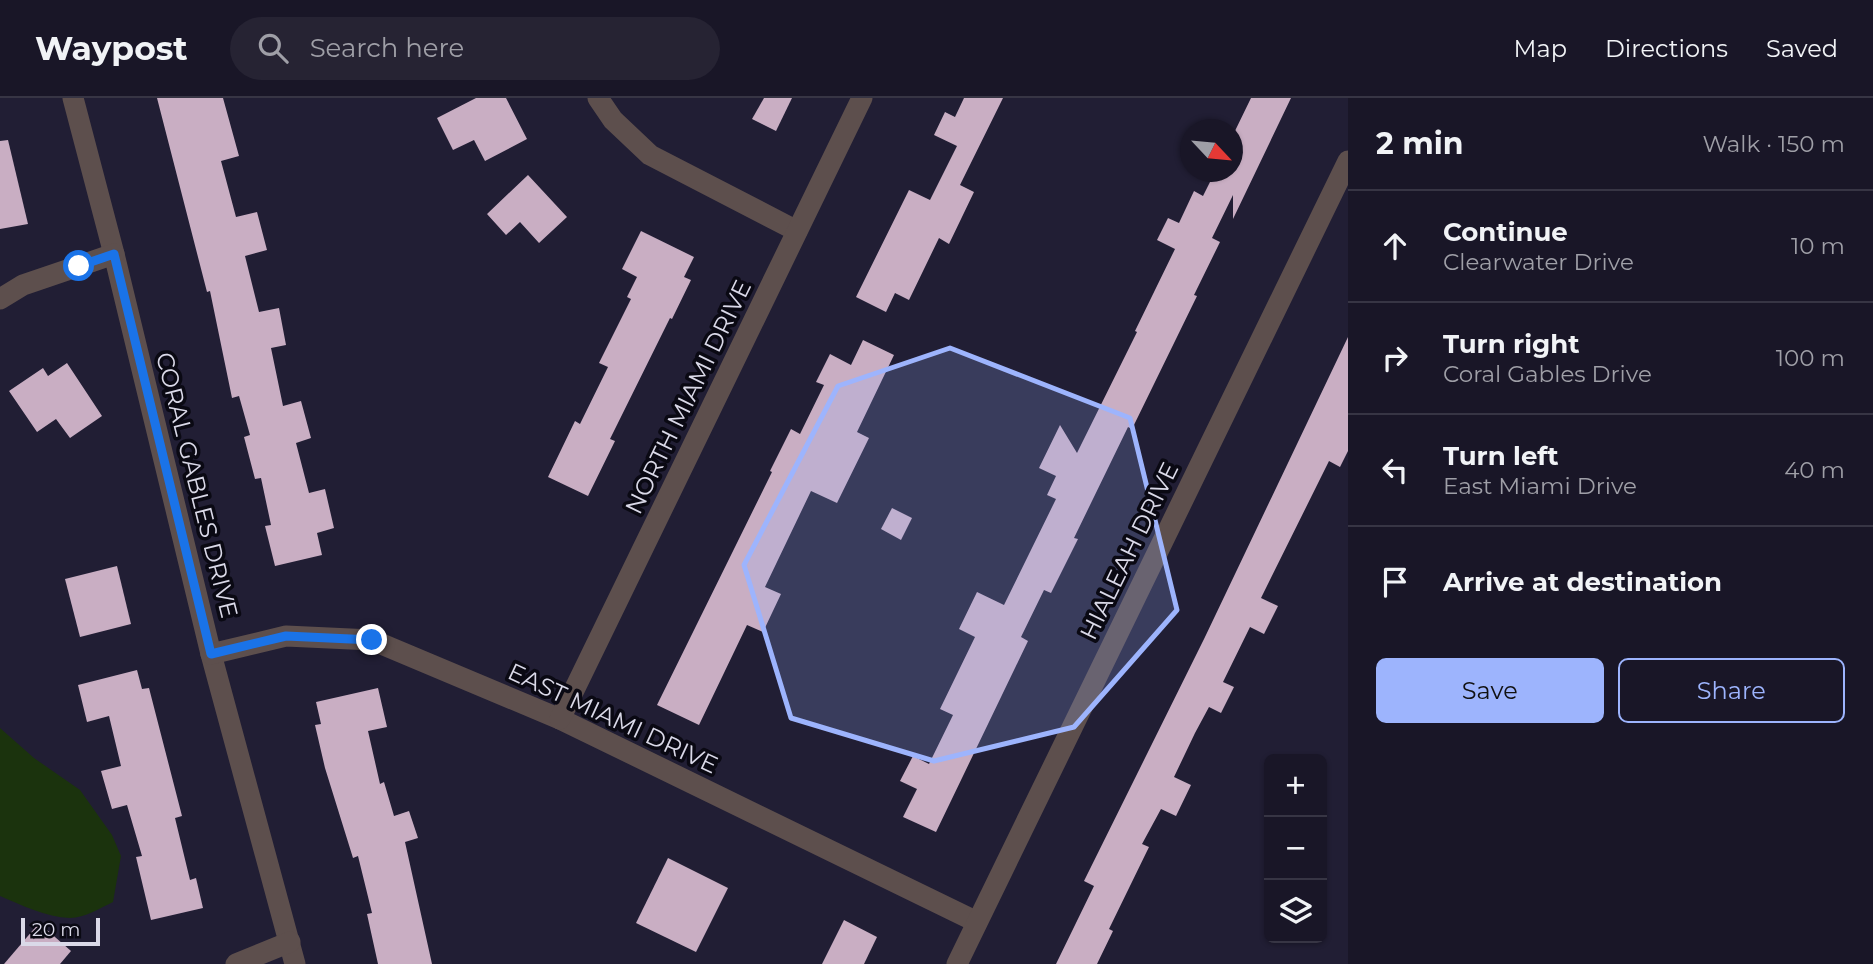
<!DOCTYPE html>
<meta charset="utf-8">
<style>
:root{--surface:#191627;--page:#262333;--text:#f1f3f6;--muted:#9f9fa7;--line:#373544;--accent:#9db4fd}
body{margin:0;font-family:Montserrat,sans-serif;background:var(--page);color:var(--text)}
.controls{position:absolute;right:21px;bottom:21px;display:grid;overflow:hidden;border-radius:10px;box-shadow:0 2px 5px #0004}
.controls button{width:63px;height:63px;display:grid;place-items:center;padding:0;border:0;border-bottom:2px solid var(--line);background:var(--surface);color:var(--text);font:35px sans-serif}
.compass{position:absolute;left:1180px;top:21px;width:63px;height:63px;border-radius:50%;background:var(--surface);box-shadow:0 2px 5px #0004;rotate:116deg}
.scale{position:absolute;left:21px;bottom:18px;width:79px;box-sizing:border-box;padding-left:7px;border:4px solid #dad9e8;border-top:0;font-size:19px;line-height:24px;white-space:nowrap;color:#dad9e8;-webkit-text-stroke:5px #0a0913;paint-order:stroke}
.stop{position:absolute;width:21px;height:21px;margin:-16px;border:5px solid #1a73e8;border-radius:50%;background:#fff}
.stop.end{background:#1a73e8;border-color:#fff;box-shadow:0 2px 7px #0008}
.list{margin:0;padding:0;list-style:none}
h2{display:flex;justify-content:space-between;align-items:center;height:91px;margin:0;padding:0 28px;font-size:30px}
h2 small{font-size:23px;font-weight:400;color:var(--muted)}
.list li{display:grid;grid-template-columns:46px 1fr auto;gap:21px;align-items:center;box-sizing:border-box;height:112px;padding:0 28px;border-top:2px solid var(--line)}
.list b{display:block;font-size:26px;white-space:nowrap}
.list p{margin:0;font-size:23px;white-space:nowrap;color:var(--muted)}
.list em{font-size:23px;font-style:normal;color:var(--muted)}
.actions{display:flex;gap:14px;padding:21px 28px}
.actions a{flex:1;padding:16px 0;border:2px solid var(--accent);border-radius:10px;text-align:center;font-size:24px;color:var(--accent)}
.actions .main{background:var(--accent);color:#111}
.icon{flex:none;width:38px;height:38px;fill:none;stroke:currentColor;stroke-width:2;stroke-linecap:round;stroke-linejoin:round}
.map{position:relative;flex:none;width:1348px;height:866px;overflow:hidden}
header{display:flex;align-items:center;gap:42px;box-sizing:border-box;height:98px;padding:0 35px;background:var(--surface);border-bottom:2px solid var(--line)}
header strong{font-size:33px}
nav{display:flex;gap:38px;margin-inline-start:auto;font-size:24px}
.search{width:490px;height:63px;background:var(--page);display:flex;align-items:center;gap:18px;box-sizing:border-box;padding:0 24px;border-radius:38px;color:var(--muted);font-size:26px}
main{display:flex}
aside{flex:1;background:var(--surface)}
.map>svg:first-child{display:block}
.green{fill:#1b330d}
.building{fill:#c9aec3}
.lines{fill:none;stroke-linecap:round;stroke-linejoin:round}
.street{stroke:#5d4f4d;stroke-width:21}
.route{stroke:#1a73e8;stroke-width:9}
.marked{fill:#9db4fd;fill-opacity:0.2;stroke:#9db4fd;stroke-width:5;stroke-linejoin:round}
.labels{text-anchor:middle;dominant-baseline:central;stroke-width:7;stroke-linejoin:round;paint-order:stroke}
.street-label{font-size:24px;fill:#dad9e8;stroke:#0a0913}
</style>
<header>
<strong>Waypost</strong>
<div class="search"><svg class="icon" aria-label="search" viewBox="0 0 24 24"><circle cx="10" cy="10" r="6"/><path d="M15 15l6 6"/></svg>Search here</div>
<nav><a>Map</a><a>Directions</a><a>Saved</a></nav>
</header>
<main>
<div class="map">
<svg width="1348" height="866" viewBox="0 0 1348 866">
<rect width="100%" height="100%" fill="#211e34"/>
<!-- green -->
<path class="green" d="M0 630 34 660 80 692 112 737 121 758 113 804C100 810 85 820 70 820 46 819 21 807 0 798Z"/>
<!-- building -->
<g class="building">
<path d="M157 0H223L239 58 221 63 236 119 257 114 267 152 245 158 259 214 279 210 286 247 271 250 283 308 301 303 311 340 296 345 309 395 325 391 334 430 317 435 322 457 275 468 265 428 271 427 261 380 255 381 244 339 250 337 239 298 232 300 210 193 207 194Z"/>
<path d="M476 0H506L527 41 485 63 474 42 453 52 437 20Z"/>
<path d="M764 0H792L776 33 752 21Z"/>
<path d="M964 0H1003L960 87 974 94 949 146 939 140 909 202 895 195 886 214 856 199 909 92 930 102 957 48 934 37 945 14 955 19Z"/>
<path d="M1251 0H1291L1233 121V97L1212 140 1220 144 1194 197 1197 198 1132 331 1128 329 1074 440 1078 441 1051 495 1044 492 1021 539 1028 543 936 734 903 719 917 691 900 683 913 658 929 666 953 617 940 611 975 539 959 531 977 494 1004 507 1056 401 1047 397 1056 378 1039 370 1060 327 1077 355 1137 234 1135 233 1175 151 1157 142 1168 120 1179 125 1194 93 1203 98 1215 74H1233V37Z"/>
<path d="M8 42 28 126 0 131V43Z"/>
<path d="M528 77 567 119 539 145 520 124 506 137 487 116Z"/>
<path d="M641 133 694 159 684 179 691 182 672 221 670 220 610 341 615 343 588 398 548 379 575 323 580 326 608 269 599 265 631 201 627 199 637 179 622 171Z"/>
<path d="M1348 239V353L1340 369 1329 363 1261 500 1278 508 1264 536 1250 529 1223 584 1234 589 1221 615 1209 609 1195 635 1174 679 1191 687 1176 718 1161 711 1142 746 1149 749 1109 831 1113 833 1097 866H1056L1094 788 1084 783 1205 539Z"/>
<path d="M863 242 894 257 857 334 869 340 837 405 811 393 765 489 781 496 763 534 747 527 699 627 657 607 772 374 770 373 791 331 800 336 824 287 816 284 830 256 851 267Z"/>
<path d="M67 265 102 318 70 340 56 321 37 334 9 293 43 270 48 278Z"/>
<path d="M892 410 912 420 901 442 881 431Z"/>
<path d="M117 468 131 526 80 539 65 481Z"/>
<path d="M137 572 142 591 149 590 182 718 175 720 190 782 196 780 203 810 151 822 136 759 142 758 127 707 112 711 101 673 121 668 109 618 87 624 78 587Z"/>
<path d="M378 590 387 629 368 633 380 686 384 684 394 718 409 713 418 740 405 744 432 866H378L367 816 372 815 358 758 353 760 325 670 315 627 321 626 316 604Z"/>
<path d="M668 760 728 790 696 854 636 825Z"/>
<path d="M844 822 877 839 864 866H822Z"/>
<path d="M39 825 71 853 60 866H4Z"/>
</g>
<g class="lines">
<!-- street -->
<g class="street">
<path d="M73 0 114 156 211 556 295 866"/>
<path d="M598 0 613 22 650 57 797 133"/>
<path d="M0 201 23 187 114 156"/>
<path d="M211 556 286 538 372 542 560 621 977 824"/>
<path d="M560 621 862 0"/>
<path d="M236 866 290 844"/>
<path d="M957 866 1348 63"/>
</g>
</g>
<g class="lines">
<!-- route -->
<path class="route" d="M79 168 114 156 211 556 286 538 372 542"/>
</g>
<!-- marked area -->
<path class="marked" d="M950 250 1130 320 1177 512 1074 629 934 663 791 620 744 467 838 288Z"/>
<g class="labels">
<!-- street labels -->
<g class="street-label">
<text transform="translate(688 299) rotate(-64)">NORTH MIAMI DRIVE</text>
<text transform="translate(197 387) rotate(76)">CORAL GABLES DRIVE</text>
<text transform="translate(1129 453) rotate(-64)">HIALEAH DRIVE</text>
<text transform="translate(613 620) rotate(25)">EAST MIAMI DRIVE</text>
</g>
</g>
</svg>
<div class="controls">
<button>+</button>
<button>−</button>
<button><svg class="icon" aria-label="layers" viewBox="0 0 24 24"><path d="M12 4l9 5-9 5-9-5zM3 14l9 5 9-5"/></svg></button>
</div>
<svg class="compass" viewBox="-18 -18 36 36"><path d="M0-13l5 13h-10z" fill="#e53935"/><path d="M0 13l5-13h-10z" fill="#9f9fa7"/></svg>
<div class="scale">20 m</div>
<div class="stop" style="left:79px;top:168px"></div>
<div class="stop end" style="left:372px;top:542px"></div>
</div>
<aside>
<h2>2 min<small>Walk · 150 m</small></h2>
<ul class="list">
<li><svg class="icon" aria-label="ahead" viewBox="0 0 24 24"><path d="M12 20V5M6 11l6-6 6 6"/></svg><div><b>Continue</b><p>Clearwater Drive</p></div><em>10 m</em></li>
<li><svg class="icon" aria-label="right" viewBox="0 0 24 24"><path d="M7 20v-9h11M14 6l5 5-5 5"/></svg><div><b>Turn right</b><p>Coral Gables Drive</p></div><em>100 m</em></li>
<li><svg class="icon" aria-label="left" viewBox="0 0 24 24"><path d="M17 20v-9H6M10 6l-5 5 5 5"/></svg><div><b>Turn left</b><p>East Miami Drive</p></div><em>40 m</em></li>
<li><svg class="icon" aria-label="arrive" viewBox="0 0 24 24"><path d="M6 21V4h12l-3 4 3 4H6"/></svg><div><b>Arrive at destination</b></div></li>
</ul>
<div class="actions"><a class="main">Save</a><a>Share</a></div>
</aside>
</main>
